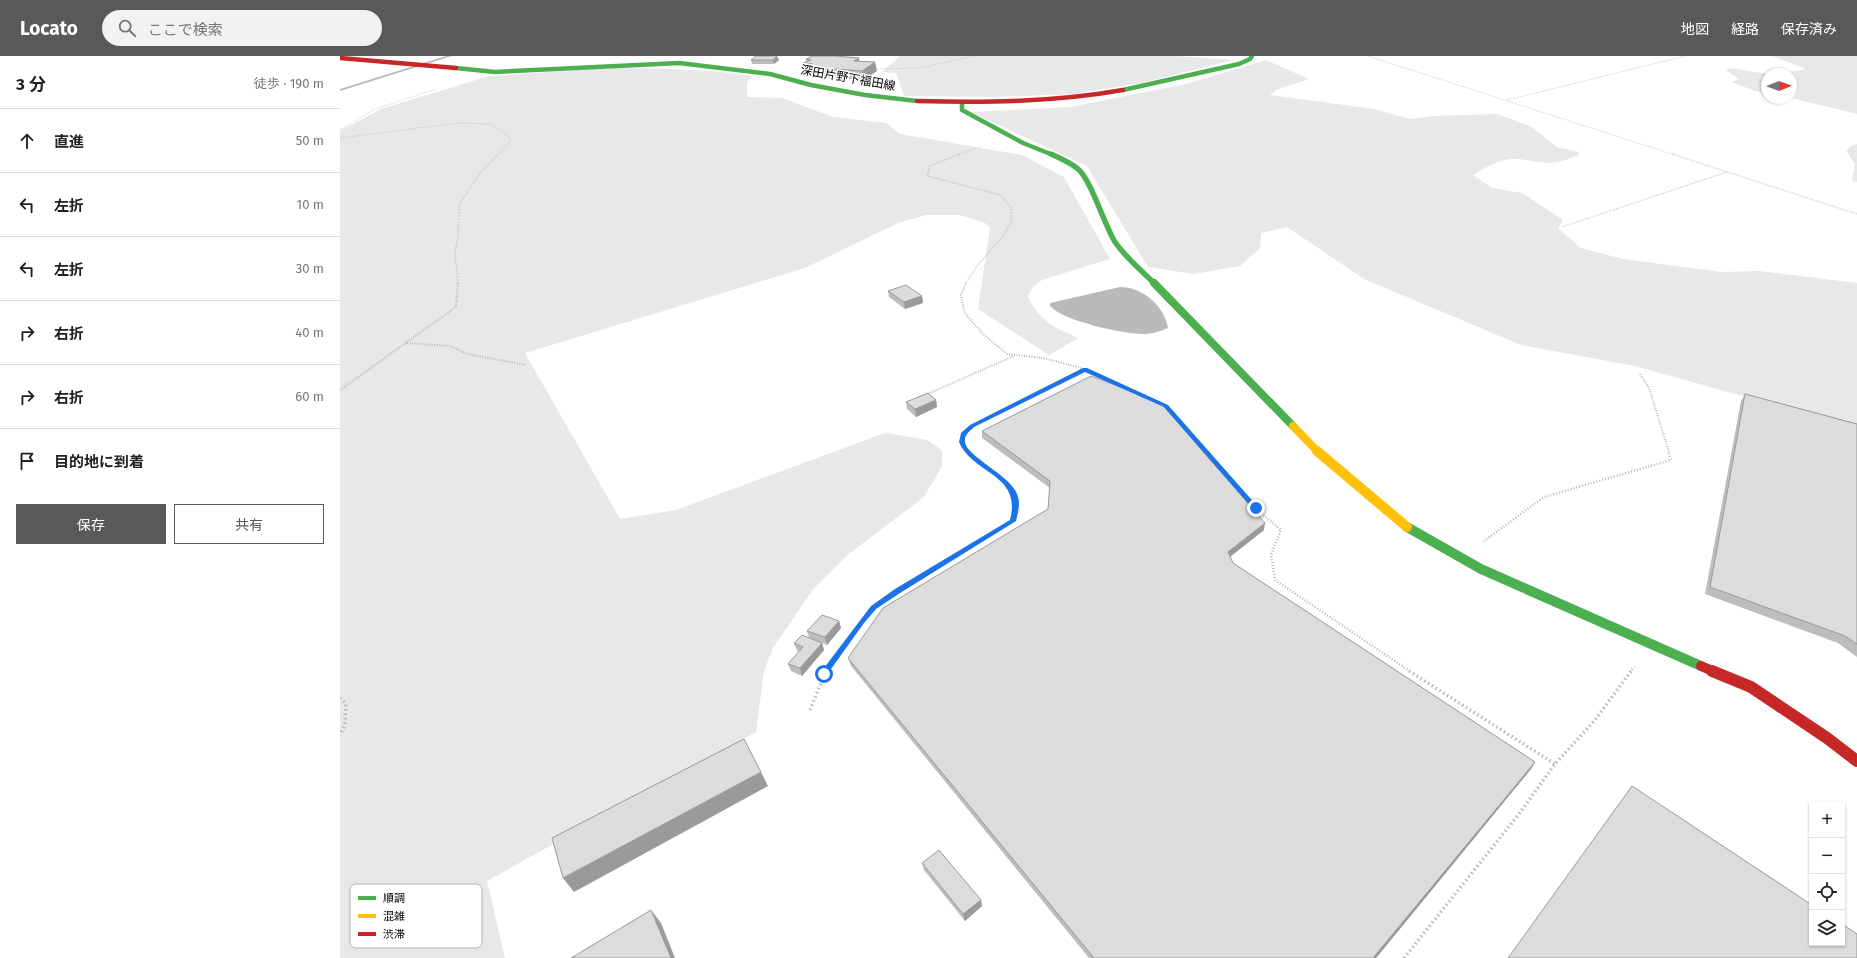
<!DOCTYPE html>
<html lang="ja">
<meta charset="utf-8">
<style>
:root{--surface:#fff;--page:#f2f2f2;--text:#202124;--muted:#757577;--line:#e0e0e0;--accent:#595959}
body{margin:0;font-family:"Fira Sans","Noto Sans JP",sans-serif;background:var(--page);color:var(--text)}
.controls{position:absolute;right:12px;bottom:12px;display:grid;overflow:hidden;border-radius:0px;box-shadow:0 1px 3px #0004}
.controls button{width:36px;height:36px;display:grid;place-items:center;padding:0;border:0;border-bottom:1px solid var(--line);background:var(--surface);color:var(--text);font:20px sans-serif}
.compass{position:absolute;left:1421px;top:12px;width:36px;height:36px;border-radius:50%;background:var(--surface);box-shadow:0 1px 3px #0004;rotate:89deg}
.stop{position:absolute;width:12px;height:12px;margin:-9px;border:3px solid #1a73e8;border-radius:50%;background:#fff}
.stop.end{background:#1a73e8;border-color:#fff;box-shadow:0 1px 4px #0008}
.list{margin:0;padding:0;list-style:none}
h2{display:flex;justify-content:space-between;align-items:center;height:52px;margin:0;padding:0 16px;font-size:17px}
h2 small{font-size:13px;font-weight:400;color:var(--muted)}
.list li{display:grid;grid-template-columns:26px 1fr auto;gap:12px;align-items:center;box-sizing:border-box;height:64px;padding:0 16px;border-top:1px solid var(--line)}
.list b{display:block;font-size:15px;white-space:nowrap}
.list em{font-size:13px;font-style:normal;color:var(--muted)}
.actions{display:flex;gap:8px;padding:12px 16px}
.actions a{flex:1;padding:9px 0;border:1px solid var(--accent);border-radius:0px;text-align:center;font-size:14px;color:var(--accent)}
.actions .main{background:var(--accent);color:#fff}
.icon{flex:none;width:22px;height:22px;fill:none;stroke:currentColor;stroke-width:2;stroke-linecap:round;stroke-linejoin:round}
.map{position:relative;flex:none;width:1517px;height:902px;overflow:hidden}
header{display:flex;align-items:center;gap:24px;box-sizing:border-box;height:56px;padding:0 20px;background:var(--accent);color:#fff}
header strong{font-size:19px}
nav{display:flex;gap:22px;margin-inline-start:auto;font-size:14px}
.search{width:280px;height:36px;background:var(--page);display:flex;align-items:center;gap:10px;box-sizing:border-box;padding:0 14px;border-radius:22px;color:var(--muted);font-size:15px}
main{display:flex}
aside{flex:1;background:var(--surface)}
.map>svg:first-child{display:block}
.green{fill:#e8e8e8}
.water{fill:#bababa}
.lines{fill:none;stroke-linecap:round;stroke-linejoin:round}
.stream{fill:#bababa;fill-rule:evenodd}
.path-far4{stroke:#b8b8b8;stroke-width:1;stroke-dasharray:0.5 1;stroke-linecap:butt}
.path-far3{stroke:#b8b8b8;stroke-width:1.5;stroke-dasharray:0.5 1;stroke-linecap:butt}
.path-far2{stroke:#b8b8b8;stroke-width:2;stroke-dasharray:1 1.5;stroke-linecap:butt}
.path-far1{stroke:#b8b8b8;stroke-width:2.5;stroke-dasharray:1 2;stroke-linecap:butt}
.path{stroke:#b8b8b8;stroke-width:3.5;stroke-dasharray:1.5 3;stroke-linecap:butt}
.fast-far3{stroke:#4caf50;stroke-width:4.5}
.fast-far2{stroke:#4caf50;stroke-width:5.5}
.fast-far1{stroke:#4caf50;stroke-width:8}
.fast{stroke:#4caf50;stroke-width:10}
.slow-far1{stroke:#ffc107;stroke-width:8}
.slow{stroke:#ffc107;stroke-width:10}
.jam-far2{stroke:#c62828;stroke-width:4.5}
.jam-far1{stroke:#c62828;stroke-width:10}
.jam{stroke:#c62828;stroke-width:12}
.wall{fill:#bdbdbd}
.shaded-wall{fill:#9a9a9a}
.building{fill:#dcdcdc;stroke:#9a9a9a}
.route{fill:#1a73e8}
.labels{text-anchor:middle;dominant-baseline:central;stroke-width:3;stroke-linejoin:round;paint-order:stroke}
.far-street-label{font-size:12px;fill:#000;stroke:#fff}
.key{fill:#fff;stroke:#b2b2b2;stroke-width:1}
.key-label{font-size:11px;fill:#000}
</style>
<header>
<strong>Locato</strong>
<div class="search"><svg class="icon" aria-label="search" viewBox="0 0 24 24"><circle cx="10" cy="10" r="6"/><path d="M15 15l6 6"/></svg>ここで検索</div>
<nav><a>地図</a><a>経路</a><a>保存済み</a></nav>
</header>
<main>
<aside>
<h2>3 分<small>徒歩 · 190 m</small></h2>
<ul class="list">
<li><svg class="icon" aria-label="ahead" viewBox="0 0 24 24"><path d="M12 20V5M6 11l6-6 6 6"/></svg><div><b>直進</b></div><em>50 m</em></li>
<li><svg class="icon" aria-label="left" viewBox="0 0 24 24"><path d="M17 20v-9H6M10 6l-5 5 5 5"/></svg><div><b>左折</b></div><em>10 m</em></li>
<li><svg class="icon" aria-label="left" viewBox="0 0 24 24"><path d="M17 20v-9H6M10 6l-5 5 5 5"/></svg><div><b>左折</b></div><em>30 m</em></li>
<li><svg class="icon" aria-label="right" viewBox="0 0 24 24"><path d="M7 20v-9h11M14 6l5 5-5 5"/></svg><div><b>右折</b></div><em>40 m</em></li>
<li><svg class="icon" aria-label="right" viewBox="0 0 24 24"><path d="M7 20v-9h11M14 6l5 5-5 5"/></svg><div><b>右折</b></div><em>60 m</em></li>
<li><svg class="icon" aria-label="arrive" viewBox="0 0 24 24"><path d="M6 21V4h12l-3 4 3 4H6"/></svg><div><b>目的地に到着</b></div></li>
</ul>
<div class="actions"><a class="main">保存</a><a>共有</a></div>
</aside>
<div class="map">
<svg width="1517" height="902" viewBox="0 0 1517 902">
<rect width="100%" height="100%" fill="#fff"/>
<!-- green -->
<g class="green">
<path d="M560 0H836L894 4 801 27 733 38 655 41 564 40 556 17 542 16Z"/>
<path d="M1432 0H1517V58L1451 42V18H1436L1466 13Z"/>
<path d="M926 4 969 23 936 34 930 39 1034 53 1070 63 1094 60 1157 58 1190 70 1217 91 1239 96V99C1233 100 1228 104 1222 105 1205 110 1188 102 1171 103 1158 104 1144 112 1133 119L1152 132 1182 137 1223 164 1218 172 1241 192 1283 203 1382 216 1419 215 1517 227V372L1295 310 1181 289 1024 223 947 171 921 177 920 192 900 210 854 218 808 211 747 110 631 56 730 51 846 28Z"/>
<path d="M272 12C320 12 366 13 413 20L407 26V41L442 42 493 61 546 67 560 78 682 99 724 121 770 203 702 224 692 232 688 241C700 266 714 271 738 282L709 299 638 253 650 172 645 167 619 159H586L558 167 465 212 185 297 280 463 336 454 545 377 587 384 602 394V410L584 441 510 497 474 532 433 592 424 615 416 676 147 825 165 902H0V75L41 53 149 20Z"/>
<path d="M1390 12 1427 18V38L1412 34 1392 26 1399 23 1386 14Z"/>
<path d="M1517 88V126L1512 124 1515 108 1506 95 1511 90Z"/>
</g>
<!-- water -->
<path class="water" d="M780 231C802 231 824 249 828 272 821 275 812 278 804 278 783 278 723 265 710 250V247Z"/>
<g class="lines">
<!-- stream -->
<path class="stream" d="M106 0H112L0 35V33Z"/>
<!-- path-far4 -->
<g class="path-far4">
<path d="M1028 0 1335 99"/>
<path d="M534 13 580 12 634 0"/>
<path d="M1167 44 1346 0"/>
<path d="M0 74 35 53 96 33"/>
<path d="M0 82 117 67 152 68 170 82V86L157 99"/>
<path d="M618 99 642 90"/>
</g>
<!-- path-far3 -->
<g class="path-far3">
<path d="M620 98 590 110 587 120 661 139 671 152V166L663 180 638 209 625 228"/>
<path d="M1332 98 1517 158"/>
<path d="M1222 171 1387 116"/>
<path d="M118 228 115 196 118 181 119 149 140 117 158 98"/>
</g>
<!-- path-far2 -->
<g class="path-far2">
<path d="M626 227 621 239 624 255 628 261 643 278 667 298 703 302 738 311 813 344"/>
<path d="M67 287 110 290 127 298 186 309"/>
<path d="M1300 318 1309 332 1329 396"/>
<path d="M0 334 116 251 118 227"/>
<path d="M585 339 674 300"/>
<path d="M819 347 826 350 866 396"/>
<path d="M628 396C620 386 622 378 632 370L744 314"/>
</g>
<!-- path-far1 -->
<g class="path-far1">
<path d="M865 395 916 453 941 474 931 499 935 524 1071 616"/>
<path d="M1144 485 1204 441 1331 404 1328 395"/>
<path d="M485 616 502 591 534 552 557 535 673 465C675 457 677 448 675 440 671 423 639 408 627 395"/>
<path d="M1290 616 1294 611"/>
</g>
<!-- path -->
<g class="path">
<path d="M1069 615 1215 708"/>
<path d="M0 642 6 648 5 669 0 679"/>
<path d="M470 654 486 615"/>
<path d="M1064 902 1179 758 1215 708 1255 664 1291 615"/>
</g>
<!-- fast-far3 -->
<g class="fast-far3">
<path d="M116 12 155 16 339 7 430 18 471 29 525 39 577 45"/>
<path d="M783 34 899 8 910 3 912 0"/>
<path d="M622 47V54L683 87 713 99"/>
</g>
<!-- fast-far2 -->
<path class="fast-far2" d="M711 98C720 102 731 107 738 113 751 124 764 168 775 186 786 202 802 215 815 228"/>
<!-- fast-far1 -->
<path class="fast-far1" d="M814 227 953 370"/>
<!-- fast -->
<path class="fast" d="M1067 471 1141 513 1361 610"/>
<!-- slow-far1 -->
<path class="slow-far1" d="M953 370 978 396"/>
<!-- slow -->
<path class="slow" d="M977 395 1067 471"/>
<!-- jam-far2 -->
<g class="jam-far2">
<path d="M0 2 116 12"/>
<path d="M577 45C646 47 714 46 783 34"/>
</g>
<!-- jam-far1 -->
<path class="jam-far1" d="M1361 610 1375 616"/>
<!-- jam -->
<path class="jam" d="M1372 615 1411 631 1487 682 1517 705"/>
</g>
<!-- wall -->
<g class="wall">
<path d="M519 2V5L537 15 523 24 470 20V17L465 16 463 7 466 6V3Z"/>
<path d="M411 4H439L434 8H412Z"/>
<path d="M548 235 582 240 583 247 565 253 549 241Z"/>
<path d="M1405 338 1517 368V601L1498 587 1365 538 1401 345Z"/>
<path d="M596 344 597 351 576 361 567 353 566 346Z"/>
<path d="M642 375 924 474 890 501 893 507 1195 706 1191 713 1036 902H749L511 610 508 602 708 453 710 432 642 382Z"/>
<path d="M499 565 501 572 487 589 482 587 484 594 462 620 451 615 448 608 459 595H457L454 587 469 582 467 575Z"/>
<path d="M582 807 641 844 642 850 625 865 584 814Z"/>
</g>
<!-- shaded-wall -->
<g class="shaded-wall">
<path d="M437 0 439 4 434 8 433 4Z"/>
<path d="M519 2 520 11 514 5Z"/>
<path d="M535 6 537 15 523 24 522 15Z"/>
<path d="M582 240 583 247 565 253 564 246Z"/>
<path d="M596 344 597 351 576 361 575 353Z"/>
<path d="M925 467 924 474 887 503 888 496Z"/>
<path d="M499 565 501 572 487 589 485 581Z"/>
<path d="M482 587 484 594 462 620 460 612Z"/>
<path d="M1195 706 1191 713 1036 902H1033Z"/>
<path d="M421 716 428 730 234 836 223 822Z"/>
<path d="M641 844 642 850 625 865 623 858Z"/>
<path d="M311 854 321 867 335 902H331Z"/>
</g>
<!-- building -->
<g class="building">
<path d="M416 0H437L433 4H411Z"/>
<path d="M472 0H495L519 2 514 5 535 6 522 15 468 11 473 8 463 7 471 4 466 3Z"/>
<path d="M566 229 582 240 564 246 548 235Z"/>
<path d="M751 320 820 346 925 467 888 496 893 507 1195 706 1033 902H754L508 602 543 552 708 453 710 425 642 375Z"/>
<path d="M588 337 596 344 575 353 566 346Z"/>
<path d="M1405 338 1517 368V588L1505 580 1370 531Z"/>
<path d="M482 559 499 565 485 581 467 575Z"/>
<path d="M462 579 482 587 460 612 448 608 463 591 454 587Z"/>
<path d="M404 683 421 716 223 822 212 782Z"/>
<path d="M1292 730 1472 849V887H1502V868L1517 878V902H1168Z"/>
<path d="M599 794 641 844 623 858 582 807Z"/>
<path d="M311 854 331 902H231Z"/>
</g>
<!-- route -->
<path class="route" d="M743 312H747L828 349 918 451V454H914L824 351 745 316 634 371C630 375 624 379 625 386 626 400 671 420 677 438 681 447 678 456 676 465L560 537 536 553 524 567 486 620H481V616L531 550 555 533 670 464C682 417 633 419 619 386L621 377 630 369Z"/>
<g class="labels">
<!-- far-street labels -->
<g class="far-street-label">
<text transform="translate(508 22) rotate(10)">深田片野下福田線</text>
</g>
</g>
<!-- legend -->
<rect x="10" y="828" width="132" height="64" rx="6" class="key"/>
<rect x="18" y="840" width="18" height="4" fill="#4caf50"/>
<rect x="18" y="858" width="18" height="4" fill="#ffc107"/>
<rect x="18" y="876" width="18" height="4" fill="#c62828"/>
<g class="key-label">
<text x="43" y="846">順調</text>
<text x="43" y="864">混雑</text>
<text x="43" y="882">渋滞</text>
</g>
</svg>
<div class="controls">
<button>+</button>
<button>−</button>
<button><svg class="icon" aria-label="locate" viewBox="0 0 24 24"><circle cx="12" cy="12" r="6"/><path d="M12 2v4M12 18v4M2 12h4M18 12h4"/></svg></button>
<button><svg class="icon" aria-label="layers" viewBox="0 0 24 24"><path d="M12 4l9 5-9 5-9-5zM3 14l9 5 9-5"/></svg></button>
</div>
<svg class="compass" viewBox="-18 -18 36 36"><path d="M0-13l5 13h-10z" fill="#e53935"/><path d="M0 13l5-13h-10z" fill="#757577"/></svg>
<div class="stop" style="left:484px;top:618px"></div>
<div class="stop end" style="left:916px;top:452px"></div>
</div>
</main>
